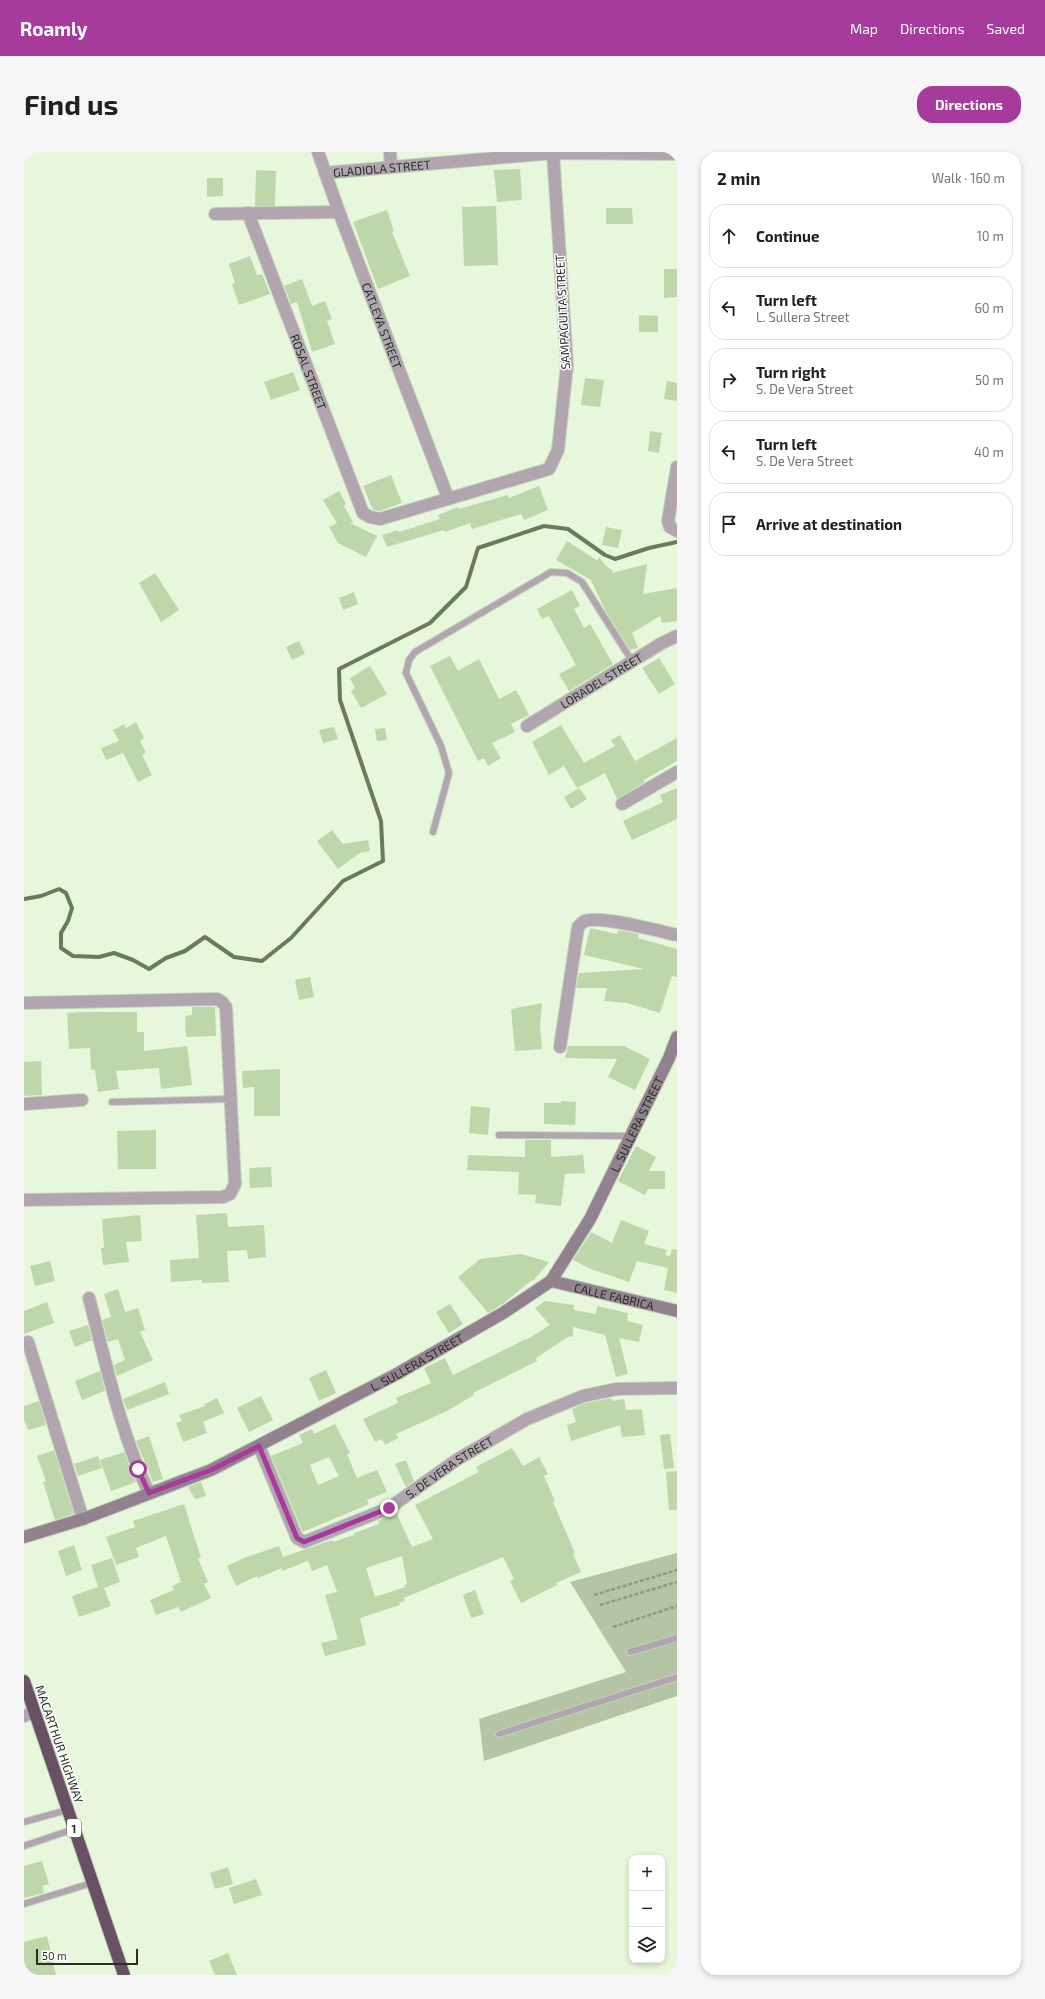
<!DOCTYPE html>
<meta charset="utf-8">
<style>
:root{--surface:#fff;--page:#f6f6f6;--text:#202124;--muted:#757577;--line:#e0e0e0;--accent:#a73b9c}
body{margin:0;font-family:"Exo 2",sans-serif;background:var(--page);color:var(--text)}
.controls{position:absolute;right:12px;bottom:12px;display:grid;overflow:hidden;border-radius:8px;box-shadow:0 2px 6px #0003}
.controls button{width:36px;height:36px;display:grid;place-items:center;padding:0;border:0;border-bottom:1px solid var(--line);background:var(--surface);color:var(--text);font:20px sans-serif}
.scale{position:absolute;left:12px;bottom:10px;width:102px;box-sizing:border-box;padding-left:4px;border:2px solid #282e24;border-top:0;font-size:11px;line-height:14px;white-space:nowrap;color:#282e24;-webkit-text-stroke:3px #fefefe;paint-order:stroke}
.stop{position:absolute;width:12px;height:12px;margin:-9px;border:3px solid #a73b9c;border-radius:50%;background:#fff}
.stop.end{background:#a73b9c;border-color:#fff;box-shadow:0 1px 4px #0008}
.list{margin:0;padding:0;list-style:none}
h2{display:flex;justify-content:space-between;align-items:center;height:52px;margin:0;padding:0 16px;font-size:17px}
h2 small{font-size:13px;font-weight:400;color:var(--muted)}
.list li{display:grid;grid-template-columns:26px 1fr auto;gap:12px;align-items:center;box-sizing:border-box;height:64px;margin:0 8px 8px;padding:0 8px;border:1px solid var(--line);border-radius:16px}
.list b{display:block;font-size:15px;white-space:nowrap}
.list p{margin:0;font-size:13px;white-space:nowrap;color:var(--muted)}
.list em{font-size:13px;font-style:normal;color:var(--muted)}
.icon{flex:none;width:22px;height:22px;fill:none;stroke:currentColor;stroke-width:2;stroke-linecap:round;stroke-linejoin:round}
.map{position:relative;flex:none;width:653px;height:1823px;overflow:hidden;border-radius:16px}
header{display:flex;align-items:center;gap:24px;box-sizing:border-box;height:56px;padding:0 20px;background:var(--accent);color:#fff}
header strong{font-size:19px}
nav{display:flex;gap:22px;margin-inline-start:auto;font-size:14px}
.intro{display:flex;align-items:center;justify-content:space-between;box-sizing:border-box;height:96px;padding:0 24px}
h1{margin:0;font-size:28px}
.button{padding:10px 18px;border-radius:16px;background:var(--accent);color:#fff;font-size:14px;font-weight:700}
main{display:flex;gap:24px;padding:0 24px}
aside{flex:1;background:var(--surface);border-radius:16px;box-shadow:0 2px 6px #0003}
.map>svg:first-child{display:block}
.green{fill:#b3c5a5}
.lines{fill:none;stroke-linecap:round;stroke-linejoin:round}
.stream{stroke:#687b5a;stroke-width:4}
.building{fill:#bdd7aa;fill-rule:evenodd}
.lane-casing{stroke:#c5d3ba;stroke-width:8}
.street-casing{stroke:#c5d3ba;stroke-width:14}
.secondary-casing{stroke:#c5d3ba;stroke-width:14}
.highway-casing{stroke:#c5d3ba;stroke-width:14}
.path{stroke:#8f9a86;stroke-width:2.5;stroke-dasharray:4 2;stroke-linecap:butt}
.lane{stroke:#b1a6af;stroke-width:6}
.street{stroke:#b1a6af;stroke-width:12}
.secondary{stroke:#92818f;stroke-width:12}
.highway{stroke:#685164;stroke-width:12}
.route{stroke:#a73b9c;stroke-width:5}
.labels{text-anchor:middle;dominant-baseline:central;stroke-width:3;stroke-linejoin:round;paint-order:stroke}
.shield{fill:#fefefe;stroke:#686c65;stroke-width:1}
.shield-label{font-size:11px;font-weight:bold;fill:#282e24}
.street-label{font-size:12px;fill:#282e24;stroke:#fefefe}
</style>
<header>
<strong>Roamly</strong>
<nav><a>Map</a><a>Directions</a><a>Saved</a></nav>
</header>
<div class="intro"><h1>Find us</h1><a class="button">Directions</a></div>
<main>
<div class="map">
<svg width="653" height="1823" viewBox="0 0 653 1823">
<rect width="100%" height="100%" fill="#e7f7db"/>
<!-- green -->
<path class="green" d="M653 1401V1544L460 1609 455 1567 602 1520 546 1430Z"/>
<g class="lines">
<!-- stream -->
<path class="stream" d="M0 747 17 744 35 737 42 741 48 756 44 769 37 781V796L49 804 75 805 90 801 109 808 125 817 142 806 161 799 181 785 210 805 238 809 267 786 319 729 359 709 357 669 316 548 315 517 406 471 442 435 454 396 520 374 544 377 581 403 591 407 625 396 653 390"/>
</g>
<!-- building -->
<g class="building">
<path d="M496 17 498 48 473 50 470 18Z"/>
<path d="M232 18 252 19 251 54H231Z"/>
<path d="M183 26H199V44L183 45Z"/>
<path d="M472 54 474 113 440 114 438 55Z"/>
<path d="M582 56H608L609 72H582Z"/>
<path d="M363 58 370 79 368 80 386 124 354 137 329 70Z"/>
<path d="M226 104 233 123 238 122 246 142 215 153 208 132 211 131 205 112Z"/>
<path d="M640 117H653V145L640 146Z"/>
<path d="M278 127 288 154 301 149 308 167 303 169 311 192 288 200 273 150 267 152 260 134Z"/>
<path d="M615 163 634 164V180H615Z"/>
<path d="M269 220 276 238 247 248 240 230Z"/>
<path d="M561 226 580 228 576 255 557 253Z"/>
<path d="M643 229 653 231V249L640 247Z"/>
<path d="M626 279 638 281 635 301 624 299Z"/>
<path d="M367 323 378 351 356 359 349 358 339 334Z"/>
<path d="M515 334 524 358 500 368 497 362 448 377 446 371 421 380 420 378 363 395 358 383 374 378 375 380 416 367 414 363 434 355 435 357 484 343 485 346Z"/>
<path d="M315 339 322 352 320 354 329 370 326 371 353 384 342 405 314 391 305 375 313 371 299 348Z"/>
<path d="M582 375 598 378 594 396 578 393Z"/>
<path d="M543 389 574 409 575 405 582 414 589 419 588 421 623 412 619 442 653 436V469L638 471 636 464 608 481 614 496 606 498 581 458 567 428 532 408Z"/>
<path d="M131 421 155 458 137 470 115 431Z"/>
<path d="M548 438 556 454 550 457 560 476 566 472 589 512 545 539 535 522 552 513 525 464 518 467 513 457Z"/>
<path d="M330 440 334 452 319 458 315 446Z"/>
<path d="M275 489 281 502 268 508 262 495Z"/>
<path d="M426 504 434 519 455 507 475 547 492 538 505 563 487 572 491 580 468 591 477 606 464 614 460 606 454 609 406 514Z"/>
<path d="M635 506 651 532 635 542 618 516Z"/>
<path d="M346 514 363 542 337 556 327 539 331 536 326 526Z"/>
<path d="M112 570 120 586 116 589 122 601 118 603 128 623 114 630 99 601 82 608 77 596 95 589 89 578 100 572 102 576Z"/>
<path d="M537 573 560 611 591 594 587 588 596 583 611 609 653 586V609L620 628 621 630 593 647 581 621 553 636 540 614 525 623 508 590Z"/>
<path d="M310 575 314 587 299 591 295 578Z"/>
<path d="M361 576 363 588 353 589 351 577Z"/>
<path d="M555 636 563 647 547 657 540 645Z"/>
<path d="M653 636V667L608 688 599 669 639 650 636 643Z"/>
<path d="M308 678 319 692 344 688 346 699 336 701 314 717 293 689Z"/>
<path d="M566 776 593 782 594 778 615 782 614 786 653 797V825L648 824 636 861 603 851 580 849 583 836H552L555 821 620 817 560 803Z"/>
<path d="M286 825 290 845 275 848 271 828Z"/>
<path d="M518 851 516 874 518 897 491 899 487 857Z"/>
<path d="M168 855H191L192 884 162 885 161 864 168 863Z"/>
<path d="M62 860H113V880H120V899L163 894 168 933 137 937 135 916 92 919 95 937 74 940 71 918H67L66 896 45 897 43 861Z"/>
<path d="M544 894H600L626 907 611 938 584 925 593 907 541 906Z"/>
<path d="M17 909 18 943 0 944V910Z"/>
<path d="M256 917V964H230V935L219 936 218 919Z"/>
<path d="M537 949 552 950 551 973 520 972V951H537Z"/>
<path d="M447 954 466 956 464 983 445 981Z"/>
<path d="M132 978V1017H94L93 979Z"/>
<path d="M501 988H527V1005L559 1003 561 1021 541 1022 537 1054 511 1051 512 1043 494 1042 495 1020 443 1018 444 1003 501 1005Z"/>
<path d="M612 994 632 1005 625 1019H641V1037H624L621 1043 594 1029Z"/>
<path d="M247 1015 248 1035 226 1036 225 1016Z"/>
<path d="M203 1061 204 1075 240 1073 242 1105 224 1107 223 1098 203 1099 205 1130 178 1131V1128L147 1130 146 1108 175 1106 172 1063Z"/>
<path d="M116 1063 118 1089 102 1090 105 1110 79 1113 77 1096H80L78 1067Z"/>
<path d="M597 1068 625 1079 620 1092 643 1098 641 1103 646 1104 648 1097 653 1098V1141L640 1138 644 1116 613 1109 605 1130 567 1117 549 1108 567 1080 588 1091Z"/>
<path d="M497 1102 525 1110 509 1129 508 1128 480 1151 464 1161 434 1125 456 1107Z"/>
<path d="M26 1109 31 1129 11 1134 6 1114Z"/>
<path d="M94 1137 101 1160 114 1156 121 1178 116 1180 129 1208 93 1224 90 1213 101 1208 94 1187 84 1190 78 1168 87 1165 80 1142Z"/>
<path d="M521 1149 550 1153V1158L572 1162 573 1154 604 1161 603 1169 619 1173 615 1190 595 1186 604 1222 592 1225 581 1183 549 1175V1184L544 1185 512 1206 513 1209 449 1241 450 1243 423 1259 372 1282 374 1286 361 1293 358 1287 351 1290 339 1267 374 1251 372 1246 407 1231 400 1216 421 1206 429 1223 502 1187V1188L526 1173 511 1156Z"/>
<path d="M23 1150 30 1171 0 1182V1159Z"/>
<path d="M426 1152 439 1172 425 1181 412 1160Z"/>
<path d="M64 1173 68 1188 51 1195 45 1179Z"/>
<path d="M302 1218 312 1241 295 1249 285 1226Z"/>
<path d="M76 1219 81 1239 58 1248 51 1229Z"/>
<path d="M141 1230 145 1242 103 1258 99 1247Z"/>
<path d="M237 1244 249 1268 225 1280 213 1256Z"/>
<path d="M193 1246 200 1261 179 1270 183 1281 159 1290 152 1271 158 1269 155 1263 181 1254V1252Z"/>
<path d="M587 1246 588 1249 600 1247 602 1258 618 1257 621 1283 598 1285 596 1273 547 1289 543 1273 552 1270 548 1257 561 1251Z"/>
<path d="M15 1249 22 1273 4 1278 0 1268V1254Z"/>
<path d="M311 1272 326 1301 323 1302 333 1326 353 1318 363 1340 343 1348 345 1352 279 1380 247 1304 279 1291 275 1283 288 1277 290 1282ZM305 1305 315 1324 294 1333 286 1313Z"/>
<path d="M646 1282 650 1316 640 1317 636 1283Z"/>
<path d="M125 1284 139 1327 129 1330 112 1289Z"/>
<path d="M488 1296 499 1314 515 1305 524 1322 520 1324 531 1349 529 1350 551 1401 549 1402 557 1420 532 1431 533 1433 497 1451 486 1429 490 1427 479 1405 380 1446 381 1449 375 1451 376 1453 336 1466 342 1493 301 1504 297 1491 314 1487 301 1443 313 1440 303 1413 288 1419 284 1409 258 1419V1416L234 1426 233 1424 212 1434 203 1414 220 1406 255 1394 259 1405 308 1388 309 1390 330 1383V1381L355 1372 354 1369 372 1360 388 1395 409 1387 391 1353 455 1320 452 1315ZM378 1404 383 1432 380 1433 381 1435 351 1445 342 1416Z"/>
<path d="M30 1298 50 1362 31 1368 19 1330 22 1329 13 1304Z"/>
<path d="M100 1300 112 1330 87 1339 76 1308Z"/>
<path d="M74 1304 78 1316 54 1324 50 1312Z"/>
<path d="M382 1308 390 1329 382 1335 371 1312Z"/>
<path d="M653 1319V1358H645L642 1320Z"/>
<path d="M177 1330 182 1344 171 1347 164 1335Z"/>
<path d="M160 1352 177 1406 174 1407 184 1430 180 1432 187 1446 157 1460 154 1455 132 1463 126 1448 150 1438 148 1434 157 1430 142 1384 112 1396 115 1405 92 1413 82 1385 111 1375 109 1369Z"/>
<path d="M50 1393 58 1418 42 1424 34 1399Z"/>
<path d="M88 1406 96 1430 80 1436 87 1454 55 1465 48 1444 74 1435 67 1413Z"/>
<path d="M451 1438 460 1462 447 1466 439 1443Z"/>
<path d="M18 1709 25 1732 18 1734 20 1741 0 1746V1714Z"/>
<path d="M204 1715 209 1732 191 1737 186 1721Z"/>
<path d="M232 1727 238 1743 210 1752 205 1736Z"/>
<path d="M23 1784 32 1823H0V1790Z"/>
<path d="M204 1801 213 1823H191L185 1809Z"/>
</g>
<g class="lines">
<defs>
<g id="lane">
<path d="M409 680 425 621 417 594 382 521 385 508 391 500 527 420 543 421 558 430 608 509"/>
<path d="M88 950 206 947"/>
<path d="M475 983 607 984"/>
<path d="M606 1500 653 1486"/>
<path d="M475 1582 653 1525"/>
<path d="M0 1670 43 1658"/>
<path d="M0 1694 50 1677"/>
<path d="M0 1752 68 1731"/>
</g>
<g id="street">
<path id="s1" d="M294 0 315 60 424 346"/>
<path d="M366 0 367 15"/>
<path id="s2" d="M301 21 529 1 653 2"/>
<path id="s3" d="M224 61 339 361 346 365 356 367 525 317 534 298 543 213 529 0"/>
<path d="M191 62 315 60"/>
<path d="M653 315 644 369 646 375 653 379"/>
<path id="s4" d="M503 574 638 491 653 484"/>
<path d="M598 652 653 620"/>
<path d="M0 851 193 847 198 850 202 855 211 1032 206 1042 199 1045 0 1048"/>
<path d="M536 895 554 775C556 773 558 770 561 769 577 763 634 779 653 783"/>
<path d="M0 952 58 948"/>
<path d="M65 1146C82 1211 96 1280 125 1341"/>
<path d="M4 1190 59 1367"/>
<path id="s5" d="M235 1294 273 1386 280 1390 365 1356 434 1307 503 1267 559 1244 593 1237 653 1236"/>
<path d="M0 1564 10 1560"/>
</g>
<g id="secondary">
<path id="s6" d="M527 1129 653 1159"/>
<path id="s7" d="M0 1385 59 1367 187 1318 371 1223 479 1161 527 1129 566 1067 645 906 653 885"/>
</g>
<path id="highway" d="M0 1529 100 1823"/>
</defs>
<!-- lane casing -->
<use href="#lane" class="lane-casing"/>
<!-- street casing -->
<use href="#street" class="street-casing"/>
<!-- secondary casing -->
<use href="#secondary" class="secondary-casing"/>
<!-- highway casing -->
<use href="#highway" class="highway-casing"/>
<!-- path -->
<g class="path">
<path d="M570 1443 653 1418"/>
<path d="M576 1453 653 1430"/>
<path d="M589 1475 653 1454"/>
</g>
<!-- lane -->
<use href="#lane" class="lane"/>
<!-- street -->
<use href="#street" class="street"/>
<!-- secondary -->
<use href="#secondary" class="secondary"/>
<!-- highway -->
<use href="#highway" class="highway"/>
</g>
<g class="lines">
<!-- route -->
<path class="route" d="M114 1317 125 1341 187 1318 235 1294 273 1386 280 1390 365 1356"/>
</g>
<g class="labels">
<!-- shield labels -->
<rect class="shield" x="43" y="1667" width="14" height="18" rx="3"/>
<g class="shield-label">
<text x="50" y="1676">1</text>
</g>
<!-- street labels -->
<g class="street-label">
<text stroke="none"><textPath href="#s2" startOffset="57">GLADIOLA STREET</textPath></text>
<text transform="translate(538 160) rotate(-93)">SAMPAGUITA STREET</text>
<text stroke="none"><textPath href="#s1" startOffset="185">CATLEYA STREET</textPath></text>
<text stroke="none"><textPath href="#s3" startOffset="170">ROSAL STREET</textPath></text>
<text stroke="none"><textPath href="#s4" startOffset="87">LORADEL STREET</textPath></text>
<text stroke="none"><textPath href="#s7" startOffset="767">L. SULLERA STREET</textPath></text>
<text stroke="none"><textPath href="#s6" startOffset="65">CALLE FABRICA</textPath></text>
<text stroke="none"><textPath href="#s7" startOffset="431">L. SULLERA STREET</textPath></text>
<text stroke="none"><textPath href="#s5" startOffset="272">S. DE VERA STREET</textPath></text>
<text transform="translate(36 1592) rotate(71)">MACARTHUR HIGHWAY</text>
</g>
</g>
</svg>
<div class="controls">
<button>+</button>
<button>−</button>
<button><svg class="icon" aria-label="layers" viewBox="0 0 24 24"><path d="M12 4l9 5-9 5-9-5zM3 14l9 5 9-5"/></svg></button>
</div>
<div class="scale">50 m</div>
<div class="stop" style="left:114px;top:1317px"></div>
<div class="stop end" style="left:365px;top:1356px"></div>
</div>
<aside>
<h2>2 min<small>Walk · 160 m</small></h2>
<ul class="list">
<li><svg class="icon" aria-label="ahead" viewBox="0 0 24 24"><path d="M12 20V5M6 11l6-6 6 6"/></svg><div><b>Continue</b></div><em>10 m</em></li>
<li><svg class="icon" aria-label="left" viewBox="0 0 24 24"><path d="M17 20v-9H6M10 6l-5 5 5 5"/></svg><div><b>Turn left</b><p>L. Sullera Street</p></div><em>60 m</em></li>
<li><svg class="icon" aria-label="right" viewBox="0 0 24 24"><path d="M7 20v-9h11M14 6l5 5-5 5"/></svg><div><b>Turn right</b><p>S. De Vera Street</p></div><em>50 m</em></li>
<li><svg class="icon" aria-label="left" viewBox="0 0 24 24"><path d="M17 20v-9H6M10 6l-5 5 5 5"/></svg><div><b>Turn left</b><p>S. De Vera Street</p></div><em>40 m</em></li>
<li><svg class="icon" aria-label="arrive" viewBox="0 0 24 24"><path d="M6 21V4h12l-3 4 3 4H6"/></svg><div><b>Arrive at destination</b></div></li>
</ul>
</aside>
</main>
